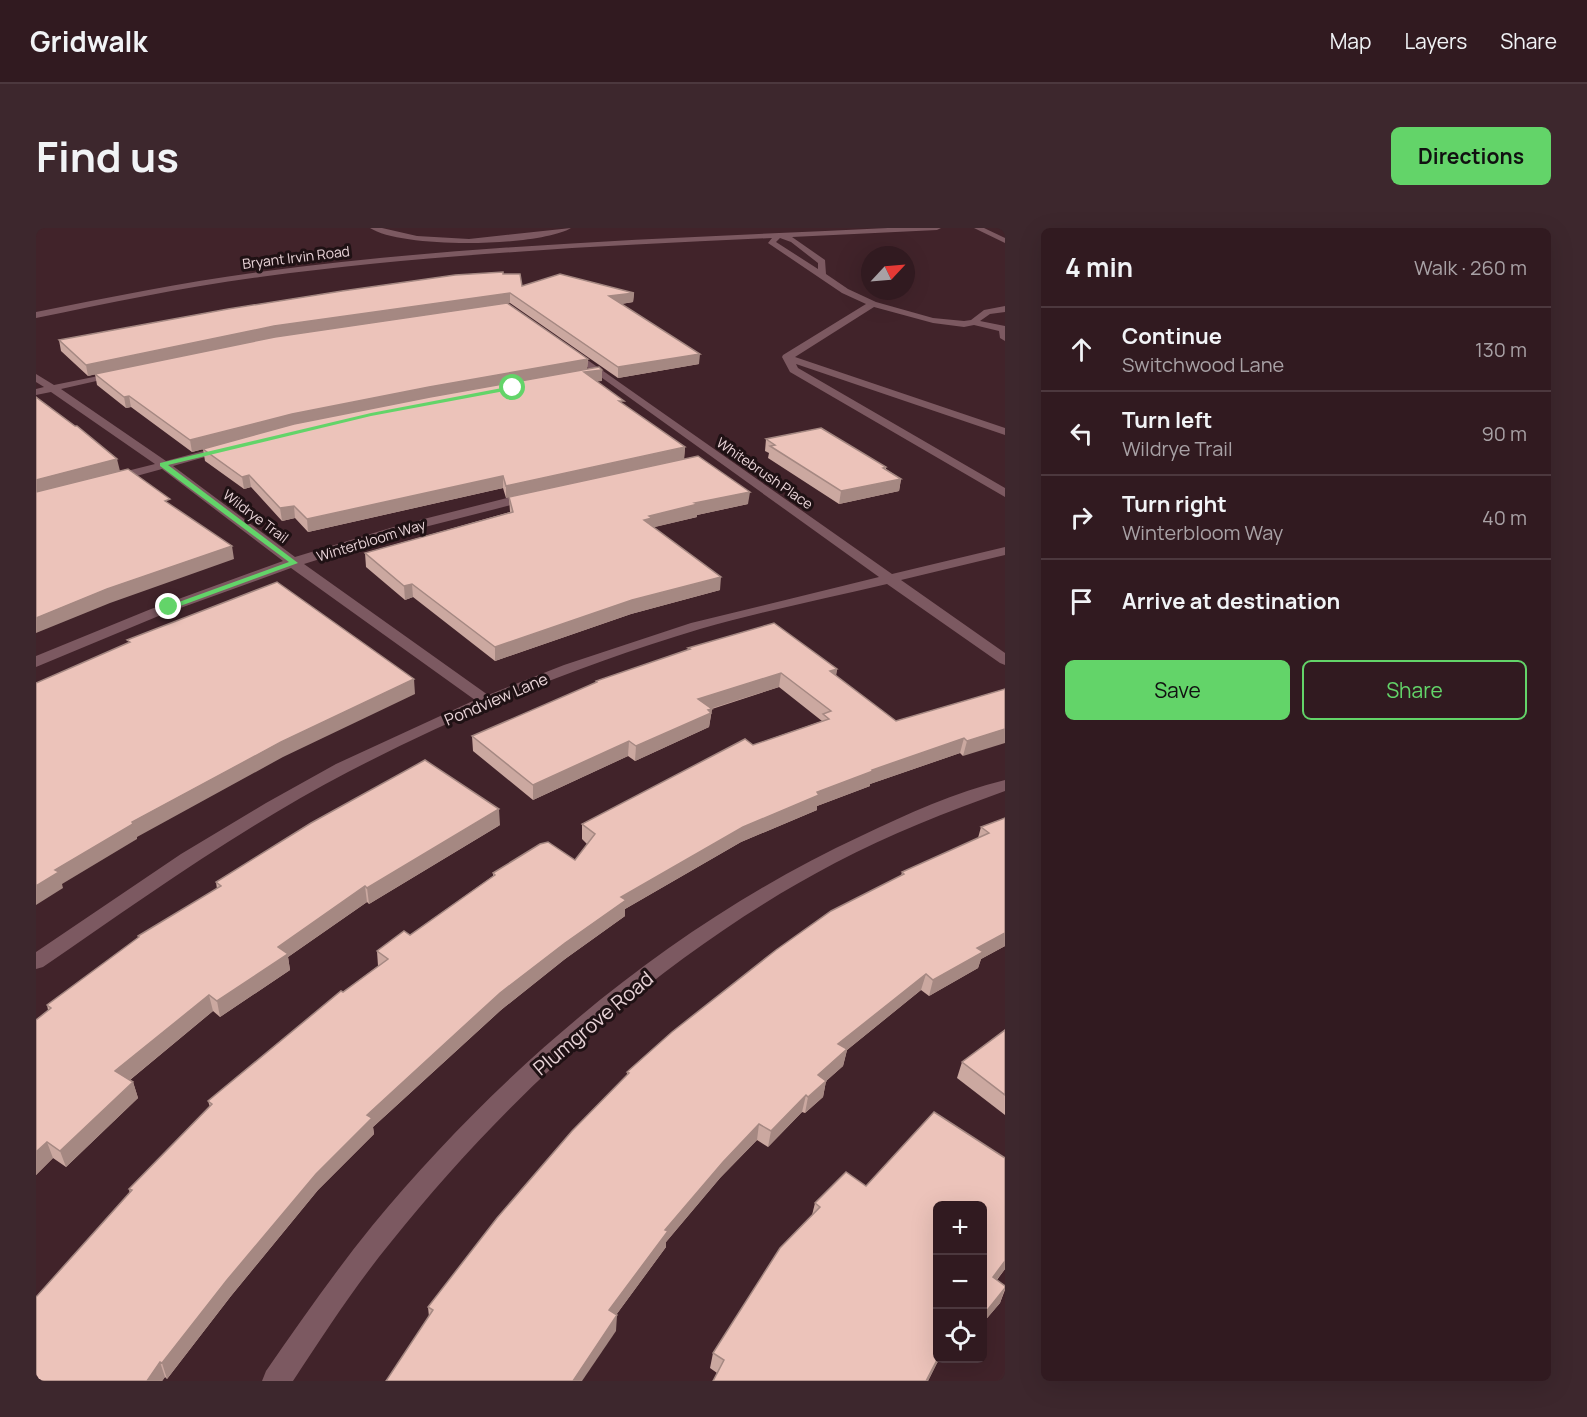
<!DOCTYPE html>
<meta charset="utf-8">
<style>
:root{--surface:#311a20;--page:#3d272d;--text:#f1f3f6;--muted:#a8a1a5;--line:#4c383e;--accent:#63d469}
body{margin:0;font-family:Manrope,sans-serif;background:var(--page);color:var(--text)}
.controls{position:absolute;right:18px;bottom:18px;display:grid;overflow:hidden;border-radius:9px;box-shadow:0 6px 24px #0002}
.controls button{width:54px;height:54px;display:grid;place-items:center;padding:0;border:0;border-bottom:2px solid var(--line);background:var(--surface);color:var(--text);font:30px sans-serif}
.compass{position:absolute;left:825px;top:18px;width:54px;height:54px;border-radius:50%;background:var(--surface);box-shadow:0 6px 24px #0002;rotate:64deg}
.stop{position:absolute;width:18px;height:18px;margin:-14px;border:4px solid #63d469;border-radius:50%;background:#fff}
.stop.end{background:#63d469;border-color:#fff;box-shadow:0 2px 6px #0008}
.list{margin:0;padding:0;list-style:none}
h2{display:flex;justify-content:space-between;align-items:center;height:78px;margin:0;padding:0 24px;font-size:26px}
h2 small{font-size:20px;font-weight:400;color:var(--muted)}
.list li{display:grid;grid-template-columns:39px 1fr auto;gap:18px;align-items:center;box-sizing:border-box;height:84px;padding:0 24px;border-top:2px solid var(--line)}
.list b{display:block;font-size:22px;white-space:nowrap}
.list p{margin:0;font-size:20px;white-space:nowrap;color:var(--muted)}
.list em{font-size:20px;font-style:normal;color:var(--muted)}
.actions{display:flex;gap:12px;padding:18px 24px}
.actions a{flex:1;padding:14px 0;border:2px solid var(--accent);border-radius:9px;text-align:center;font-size:21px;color:var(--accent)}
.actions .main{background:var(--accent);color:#111}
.icon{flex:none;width:33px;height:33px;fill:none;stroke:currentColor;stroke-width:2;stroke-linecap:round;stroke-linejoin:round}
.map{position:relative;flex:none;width:969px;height:1153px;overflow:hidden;border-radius:9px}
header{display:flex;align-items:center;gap:36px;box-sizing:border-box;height:84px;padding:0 30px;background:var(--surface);border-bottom:2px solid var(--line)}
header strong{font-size:28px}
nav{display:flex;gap:33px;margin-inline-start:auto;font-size:21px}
.intro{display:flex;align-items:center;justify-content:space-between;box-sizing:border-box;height:144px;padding:0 36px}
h1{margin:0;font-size:42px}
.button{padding:15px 27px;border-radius:9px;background:var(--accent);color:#111;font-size:21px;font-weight:700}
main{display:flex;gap:36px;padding:0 36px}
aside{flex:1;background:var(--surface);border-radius:9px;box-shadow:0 6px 24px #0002}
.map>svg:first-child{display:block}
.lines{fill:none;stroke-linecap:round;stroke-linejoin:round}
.minor{fill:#7c5961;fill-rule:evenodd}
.wall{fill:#cba8a0}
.shaded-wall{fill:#a58882}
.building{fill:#ecc3ba;stroke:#a58882;stroke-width:1.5}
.route{fill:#63d469}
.labels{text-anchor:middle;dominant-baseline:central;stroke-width:6;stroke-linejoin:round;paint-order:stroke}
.far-street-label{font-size:14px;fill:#e9d4d8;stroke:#1f1114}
.street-label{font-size:16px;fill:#e9d4d8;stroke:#1f1114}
.near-street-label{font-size:20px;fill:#e9d4d8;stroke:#1f1114}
</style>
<header>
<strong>Gridwalk</strong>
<nav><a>Map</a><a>Layers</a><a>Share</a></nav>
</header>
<div class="intro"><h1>Find us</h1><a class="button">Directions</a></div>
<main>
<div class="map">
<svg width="969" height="1153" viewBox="0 0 969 1153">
<rect width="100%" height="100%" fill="#41232a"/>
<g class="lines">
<!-- minor -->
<g class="minor">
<path d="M334 0H346L381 8 433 11 535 0C503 19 366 21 334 0Z"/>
<path d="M852 0H905L901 2 756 9 789 32 790 46 812 61 840 74 897 90 928 93 935 92 948 82 969 78V84L954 86 944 93 969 98V113L964 110 963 103 938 97 928 99 897 95 838 79 759 129 969 200V207L760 136 762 140 969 260V269L754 144 746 129 747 127 830 76 806 65 732 15 736 10C565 18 393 26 224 49 148 59 74 75 0 90V84C74 69 148 54 223 44 431 16 642 10 852 0ZM744 10 755 14 782 35V41L740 14Z"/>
<path d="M938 0H948L969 10V15Z"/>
<path d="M533 119 856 346 969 319V327L865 352 969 425V437L964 435 851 356C789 371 726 383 664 401 543 437 424 486 312 544 205 600 106 671 7 739L0 741V724L145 626 230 575 300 536 439 472 255 340 125 387 0 439V428L115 381 247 333 126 241 75 255 71 254V248L119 236 15 164 0 167V161L8 159 0 154V146L18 157 87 143V147L25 161 130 233 190 217 194 218V222L137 238 259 329 364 297 495 264 499 265 501 268 499 271 373 303 268 336 452 467 528 437 655 395 843 349 530 124 528 122Z"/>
<path d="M969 552V563C911 584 854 606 799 635 629 724 474 865 355 1014 319 1058 288 1106 257 1153H226L230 1143C264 1094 298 1045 336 998 468 838 636 696 825 608 871 586 919 564 969 552Z"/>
</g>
</g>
<!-- wall -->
<g class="wall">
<path d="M467 46 486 58 598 65 597 74 585 76 663 136 582 150 474 75 315 98 552 131 551 141 566 142V153H561L588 177 649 219 648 231 712 276 661 287V289L618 299 684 362 595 386 459 433 377 369 369 372 330 339 329 325 474 284 473 269 470 270 467 260 272 304 259 290 246 293 215 259 208 261 169 233 167 221 156 224 95 179 90 180 61 157 59 146 52 148 25 123 23 112Z"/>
<path d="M730 211 850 239V241L865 251 863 263 803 276 732 230 733 225 729 223Z"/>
<path d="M652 420 801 441 800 448 860 493 969 461 927 528 924 525 834 556V558L781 578V582L705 614 589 681V688L529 731 465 782 337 899 338 906 282 962 195 1068 131 1151 129 1149 126 1153 93 961 174 879 172 873 307 764 342 738 341 723 374 707 457 648V645L539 632 551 616 546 611V596L717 517 786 493 743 459 676 481 673 499 599 533 592 528 497 572 437 523 436 508 560 455V453L652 422Z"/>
<path d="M969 590V718L945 731 942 740 893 768 885 762 811 822 807 838 790 853 787 869 769 885 766 884 732 919 721 912 684 950 630 1014V1019L580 1087V1103L393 1089 392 1079 591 847V844L865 648 866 644 942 610 945 599Z"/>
<path d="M464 597 333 676 331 674 252 729 254 742 184 789 177 783 94 852 97 854 102 870 30 939 17 930 0 947V792L12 782 11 777 102 710V708L181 661 180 654Z"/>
<path d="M969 802V887L921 850 926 834Z"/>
<path d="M969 930V1041L961 1052 969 1058V1062L964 1075 946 1096V978L902 1131H904L901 1135 892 1153H677L681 1145 674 1140 677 1125 776 987 779 975 830 958Z"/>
</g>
<!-- shaded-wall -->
<g class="shaded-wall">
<path d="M474 65V75L240 109 52 148 50 137 238 98Z"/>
<path d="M598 65 597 74 573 78V68Z"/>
<path d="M664 126 663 136 582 150V139Z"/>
<path d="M552 131 551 142 258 198 156 224 154 212 256 186 393 159Z"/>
<path d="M566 142V153L548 155V144Z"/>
<path d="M93 168 95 179 90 180 88 169Z"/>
<path d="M649 219 648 231 470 270V258Z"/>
<path d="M81 231 84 243 0 266V252Z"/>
<path d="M213 247 215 259 208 261 206 249Z"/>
<path d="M467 248V260L272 304 271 291Z"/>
<path d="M865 251 863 263 803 276 805 263Z"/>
<path d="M714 264 712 276 661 287V289L615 300 608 292 613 288 659 275Z"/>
<path d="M258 278 259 290 246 293 244 280Z"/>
<path d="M196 318 198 331 74 375 0 405V390L71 361Z"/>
<path d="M685 349 684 362 595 386 459 433V419L596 372Z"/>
<path d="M376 356 377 369 369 372 368 358Z"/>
<path d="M801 441 798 456 794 443Z"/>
<path d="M745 445 743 459 661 485 662 471Z"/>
<path d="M378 451 379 466 247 529 101 609V611L26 656 27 660 0 677V658L19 642 96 594 245 514Z"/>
<path d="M676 481 673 499 599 533 600 518Z"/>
<path d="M969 501V515L927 528 931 513Z"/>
<path d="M928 510 924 525 834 556V558L781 578V582L705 614 589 681V688L529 731 465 782 337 899 338 906 282 962 195 1068 131 1151 126 1135 191 1052 280 946 331 887 464 765 585 669 707 599 781 564 836 542Z"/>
<path d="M593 513 592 528 497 572V557Z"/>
<path d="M463 581 464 597 333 676 331 660Z"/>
<path d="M329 658 331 674 252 729 254 742 184 789 181 773 242 719Z"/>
<path d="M969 705V718L945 731 942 740 893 768 897 752 941 720Z"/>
<path d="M890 746 885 762 811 822 807 838 779 863 782 847 802 816Z"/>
<path d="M173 767 177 783 84 860 79 843Z"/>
<path d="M790 853 787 869 769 885 772 869Z"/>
<path d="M97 854 102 870 30 939 24 923Z"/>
<path d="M770 867 766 884 732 919 735 903Z"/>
<path d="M723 896 721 912 684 950 630 1014V1019L572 1098 573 1082 629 1002 687 934Z"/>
<path d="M11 914 17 930 0 947V924Z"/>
<path d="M969 1033V1041L950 1065 957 1049Z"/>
<path d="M969 1060 964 1075 946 1096V1091L949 1085Z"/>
<path d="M581 1087 580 1103 546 1153H537Z"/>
<path d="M902 1130 904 1131 901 1135 892 1153H890Z"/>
<path d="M124 1134 129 1149 126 1153H111Z"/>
</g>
<!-- building -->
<g class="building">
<path d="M467 44V46H484L486 58 524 46 598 65 573 68 664 126 582 139 474 65 238 98 50 137 23 112 192 81 306 63 419 47Z"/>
<path d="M471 75 552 131 393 159 256 186 154 212 93 168 88 169 59 146 239 109Z"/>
<path d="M563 139 566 142 548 144 588 173H583L649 219 470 258 467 248 271 291 258 278 244 280 213 247 206 249 167 221 258 196 394 169Z"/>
<path d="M0 169 39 198H41L81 231 0 252Z"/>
<path d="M785 200 850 239 847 240 865 251 805 263 734 218 739 217 730 211Z"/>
<path d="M662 228 714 264 659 275 662 276 613 288 616 290 608 292 685 349 596 372 459 419 376 356 368 358 329 325 477 284 473 269Z"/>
<path d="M92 241 134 271 129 273 196 318 71 361 0 390V264Z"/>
<path d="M241 354 378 451 245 514 96 594 97 596 19 642 23 644 0 658V455L94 414 91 412Z"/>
<path d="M738 395 801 441 794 443 860 493 969 461V501L931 513 928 510 836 542 837 543 781 564 783 567 707 599 585 669 590 672 529 715 464 765 331 887 336 890 280 946 191 1052 126 1135 124 1134 111 1153H0V1069L96 962 93 961 176 876 172 873 305 763 307 764 352 731 341 723 368 703 374 707 459 647 457 645 504 616 512 614 539 632 559 606 546 596 709 511 717 517 793 491 787 486 795 483 745 445 662 471 676 481 672 482 675 485 600 518 593 513 497 557 436 508 561 454 560 453 654 421 652 420Z"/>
<path d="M389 532 463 581 331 660 329 658 242 719 252 726 181 773 173 767 79 843 97 854 24 923 11 914 0 924V792L15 780 11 777 103 709 102 708 185 658 180 654 275 595Z"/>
<path d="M969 590V705L941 720 947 724 897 752 890 746 802 816 811 821 782 847 790 853 772 869 770 867 735 903 723 896 687 934 629 1002 632 1003 573 1082 581 1087 537 1153H350L397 1082 392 1079 461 990 536 903 593 845 591 844 636 804 740 722 795 683 868 646 866 644 953 605 945 599Z"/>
<path d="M969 802V867L926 834Z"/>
<path d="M898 884 969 930V1033L957 1049 969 1058V1060L949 1085 946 1083V978H902V1130L890 1153H677L688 1132 677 1125 744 1020 784 979 779 975 810 944 830 958Z"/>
</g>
<!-- route -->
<path class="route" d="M477 158 479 161 335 188 132 237 262 335 136 381 129 379 253 334 124 238V235L335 185Z"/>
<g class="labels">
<!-- far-street labels -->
<g class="far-street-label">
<text transform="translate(260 29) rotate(-7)">Bryant Irvin Road</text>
<text transform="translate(729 245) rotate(35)">Whitebrush Place</text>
<text transform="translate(220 288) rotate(37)">Wildrye Trail</text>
<text transform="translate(335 312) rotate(-17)">Winterbloom Way</text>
</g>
<!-- street labels -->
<g class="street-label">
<text transform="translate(460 471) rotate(-23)">Pondview Lane</text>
</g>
<!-- near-street labels -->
<g class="near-street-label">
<text transform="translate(557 795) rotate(-40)">Plumgrove Road</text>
</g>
</g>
</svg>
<div class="controls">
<button>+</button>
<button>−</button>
<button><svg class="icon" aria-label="locate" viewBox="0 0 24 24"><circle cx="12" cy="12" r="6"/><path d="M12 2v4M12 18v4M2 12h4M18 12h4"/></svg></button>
</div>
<svg class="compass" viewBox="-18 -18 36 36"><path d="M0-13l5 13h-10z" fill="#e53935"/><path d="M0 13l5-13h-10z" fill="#a8a1a5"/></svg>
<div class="stop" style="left:477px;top:160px"></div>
<div class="stop end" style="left:133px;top:379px"></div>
</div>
<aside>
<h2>4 min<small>Walk · 260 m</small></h2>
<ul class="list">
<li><svg class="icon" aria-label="ahead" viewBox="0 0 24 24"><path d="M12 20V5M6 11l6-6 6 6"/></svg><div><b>Continue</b><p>Switchwood Lane</p></div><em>130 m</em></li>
<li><svg class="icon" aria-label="left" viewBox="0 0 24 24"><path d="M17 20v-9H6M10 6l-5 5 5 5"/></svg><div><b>Turn left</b><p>Wildrye Trail</p></div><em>90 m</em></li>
<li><svg class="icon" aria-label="right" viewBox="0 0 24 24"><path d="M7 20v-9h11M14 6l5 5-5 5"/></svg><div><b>Turn right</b><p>Winterbloom Way</p></div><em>40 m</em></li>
<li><svg class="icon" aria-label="arrive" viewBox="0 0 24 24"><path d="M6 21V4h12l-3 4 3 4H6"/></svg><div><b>Arrive at destination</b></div></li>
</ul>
<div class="actions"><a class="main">Save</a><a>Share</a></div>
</aside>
</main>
